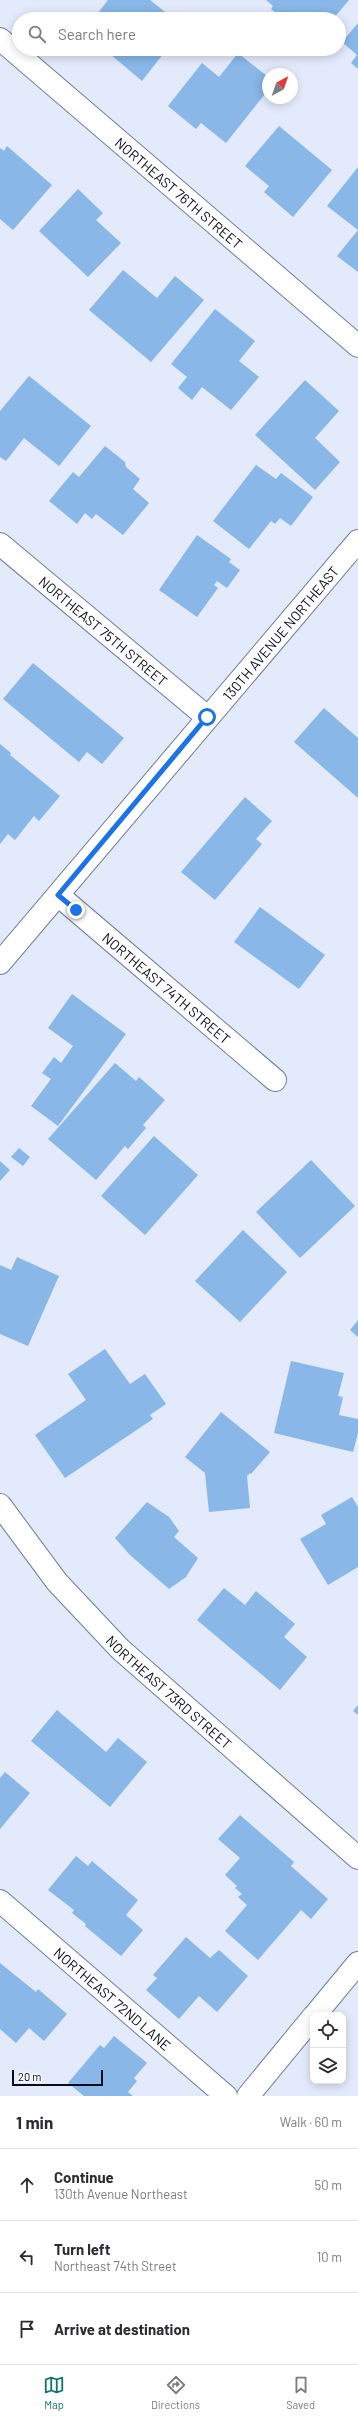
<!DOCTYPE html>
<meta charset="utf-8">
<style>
:root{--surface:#fff;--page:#f7f7f7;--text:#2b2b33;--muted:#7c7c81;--line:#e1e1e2;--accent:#0f766e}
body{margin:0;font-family:Barlow,sans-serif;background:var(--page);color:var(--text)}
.controls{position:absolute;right:12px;bottom:12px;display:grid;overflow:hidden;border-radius:8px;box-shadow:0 2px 10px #0003}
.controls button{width:36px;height:36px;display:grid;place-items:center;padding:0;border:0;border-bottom:1px solid var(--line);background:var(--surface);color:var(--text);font:20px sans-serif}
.compass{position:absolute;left:262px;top:68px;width:36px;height:36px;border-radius:50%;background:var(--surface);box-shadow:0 2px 10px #0003;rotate:40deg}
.scale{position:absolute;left:12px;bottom:10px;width:91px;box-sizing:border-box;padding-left:4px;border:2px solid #080c1a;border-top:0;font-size:11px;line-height:14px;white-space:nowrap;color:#080c1a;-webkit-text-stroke:3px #f7f7f7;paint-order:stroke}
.stop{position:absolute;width:12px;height:12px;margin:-9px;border:3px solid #1a73e8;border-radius:50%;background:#fff}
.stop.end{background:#1a73e8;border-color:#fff;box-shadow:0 1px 4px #0008}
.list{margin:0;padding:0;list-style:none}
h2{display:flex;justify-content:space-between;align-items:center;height:52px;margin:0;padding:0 16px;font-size:17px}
h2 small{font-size:13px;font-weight:400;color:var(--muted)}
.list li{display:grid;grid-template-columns:26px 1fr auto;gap:12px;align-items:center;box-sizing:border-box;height:72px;padding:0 16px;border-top:1px solid var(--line)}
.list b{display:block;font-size:15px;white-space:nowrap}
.list p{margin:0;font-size:13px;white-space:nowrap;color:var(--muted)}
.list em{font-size:13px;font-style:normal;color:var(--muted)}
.icon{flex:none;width:22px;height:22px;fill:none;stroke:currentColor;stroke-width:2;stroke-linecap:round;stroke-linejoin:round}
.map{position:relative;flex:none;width:358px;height:2096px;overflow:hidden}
.search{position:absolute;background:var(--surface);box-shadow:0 2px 10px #0003;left:12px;right:12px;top:12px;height:44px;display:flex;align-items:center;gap:10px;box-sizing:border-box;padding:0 14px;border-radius:22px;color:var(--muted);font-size:15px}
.sheet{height:268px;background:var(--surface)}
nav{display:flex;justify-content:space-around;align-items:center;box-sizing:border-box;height:56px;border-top:1px solid var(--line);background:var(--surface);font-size:11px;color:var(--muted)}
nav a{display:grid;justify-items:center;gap:2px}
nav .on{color:var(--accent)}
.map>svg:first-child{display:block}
.building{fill:#88b7e8}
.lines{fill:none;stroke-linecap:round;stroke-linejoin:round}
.minor-casing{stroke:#6f7da5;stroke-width:24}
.secondary-casing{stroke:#6f7da5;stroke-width:24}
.minor{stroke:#fff;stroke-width:22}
.secondary{stroke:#fff;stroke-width:22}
.route{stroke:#1a73e8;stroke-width:5}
.labels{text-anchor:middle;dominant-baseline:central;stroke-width:3.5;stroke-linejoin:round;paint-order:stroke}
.street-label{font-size:14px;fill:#080c1a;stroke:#f7f7f7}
</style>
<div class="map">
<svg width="358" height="2096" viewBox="0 0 358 2096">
<rect width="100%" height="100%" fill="#e3eafc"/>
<!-- building -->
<g class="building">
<path d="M108 0H150L174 19H106L98 13Z"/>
<path d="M266 0H349L333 19H283L271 9 273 6Z"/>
<path d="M358 23V69L351 63 357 55 342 42Z"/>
<path d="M104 49H167L142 81Z"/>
<path d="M238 53 268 77V90L226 143 201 123 196 129 168 106 202 63 219 77Z"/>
<path d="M279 126 332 170 293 217 264 192 269 186 245 166Z"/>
<path d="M7 146 52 185 13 230 0 219V148L4 151Z"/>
<path d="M358 167V272L337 256 358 230 327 206Z"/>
<path d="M78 189 103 213 96 220 121 243 88 277 39 231Z"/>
<path d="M123 270 157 298 175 276 204 300 151 362 89 310Z"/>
<path d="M215 309 255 341 239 361 259 377 231 410 202 387 192 400 178 388 187 377 171 364Z"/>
<path d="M29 376 91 426 59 466 24 438 6 461 0 457V411Z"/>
<path d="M305 380 339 411 315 438 340 462 315 490 255 435Z"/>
<path d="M105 446 125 462 126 467 140 479 133 489 149 503 123 535 96 514 92 519 85 513 77 524 49 501 73 472 79 477Z"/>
<path d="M256 465 276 479 281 473 313 497 291 526 280 518 275 524 271 521 249 549 213 521Z"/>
<path d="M197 535 231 559 229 562 240 570 227 588 217 581 214 585 218 588 197 617 159 590Z"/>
<path d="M33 663 124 738 102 764 87 752 79 762 3 699Z"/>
<path d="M324 708 358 738V798L294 742Z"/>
<path d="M0 744 11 753 10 755 60 796 39 821 34 816 15 840 8 834 0 844Z"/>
<path d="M245 797 272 821 256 839 262 844 215 900 181 872Z"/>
<path d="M260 907 325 955 299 989 234 942Z"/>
<path d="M72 994 126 1034 58 1126 31 1106 51 1079 42 1073 54 1057 61 1063 73 1046 48 1028Z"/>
<path d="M115 1063 136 1081 139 1077 165 1100 143 1125 146 1128 128 1149 125 1146 96 1180 48 1139Z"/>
<path d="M154 1136 198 1175 145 1235 101 1196Z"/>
<path d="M19 1148 30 1157 23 1166 11 1157Z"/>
<path d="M311 1160 355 1206 300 1258 256 1212Z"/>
<path d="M0 1161 10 1170 0 1181Z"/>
<path d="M243 1230 287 1272 240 1322 195 1281Z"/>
<path d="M17 1257 59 1276 28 1346 0 1334V1265L11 1270Z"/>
<path d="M358 1320V1337L350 1330Z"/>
<path d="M105 1349 130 1384 145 1374 166 1404 150 1415 153 1419 65 1478 35 1435 86 1400 68 1374Z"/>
<path d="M291 1361 344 1373 338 1396 343 1397 339 1415 358 1419V1433L353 1452 274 1433Z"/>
<path d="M221 1412 270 1452 251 1474 250 1473 247 1476 250 1508 209 1512 205 1473 185 1457Z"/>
<path d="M352 1497 358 1507V1567L328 1585 300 1539 326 1524 321 1515Z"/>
<path d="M147 1502 169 1517 179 1531 174 1537 198 1558 186 1577 169 1589 130 1555 115 1538Z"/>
<path d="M224 1588 245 1605 256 1591 295 1624 284 1637 307 1657 280 1690 197 1620Z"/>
<path d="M358 1705V1715L353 1711Z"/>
<path d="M57 1710 106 1752 118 1738 147 1762 110 1807 31 1741Z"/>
<path d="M5 1772 30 1793 0 1829V1778Z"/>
<path d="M240 1815 294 1862 291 1866 328 1899 311 1919 301 1910 258 1960 225 1931 247 1905 238 1897 242 1894 235 1888 237 1886 225 1875 240 1858 218 1839Z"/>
<path d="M76 1856 88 1866 92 1861 138 1900 126 1915 143 1930 121 1956 85 1926 86 1924 72 1913 74 1910 48 1890Z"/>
<path d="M186 1937 210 1958 219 1950 248 1976 217 2012 199 1996 179 2019 146 1990 157 1978 153 1975Z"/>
<path d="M0 1963 36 1992 38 1989 67 2014 44 2041 29 2028 16 2043 0 2029Z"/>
<path d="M114 2036 147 2063 134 2078 137 2081 128 2092 133 2096H84L68 2083 100 2045 104 2048Z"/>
</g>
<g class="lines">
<defs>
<g id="minor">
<path id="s1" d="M0 39 358 346"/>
<path id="s2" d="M0 544 207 717"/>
<path id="s3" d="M58 895 275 1080"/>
<path id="s4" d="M0 963 358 541"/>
<path id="s5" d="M0 1505 57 1582 120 1649 358 1858"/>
<path id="s6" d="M0 1901 226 2096"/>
</g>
<g id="secondary">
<path d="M315 2015 358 1963"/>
<path d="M248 2096 313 2017"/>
</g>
</defs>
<!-- minor casing -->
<use href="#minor" class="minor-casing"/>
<!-- secondary casing -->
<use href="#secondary" class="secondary-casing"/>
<!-- minor -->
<use href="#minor" class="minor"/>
<!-- secondary -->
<use href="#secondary" class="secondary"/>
</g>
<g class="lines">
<!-- route -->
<path class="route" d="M76 910 58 895 207 717"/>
</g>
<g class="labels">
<!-- street labels -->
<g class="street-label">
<text stroke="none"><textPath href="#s1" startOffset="236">NORTHEAST 76TH STREET</textPath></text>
<text stroke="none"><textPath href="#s2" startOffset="135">NORTHEAST 75TH STREET</textPath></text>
<text stroke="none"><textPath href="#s4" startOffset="433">130TH AVENUE NORTHEAST</textPath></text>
<text stroke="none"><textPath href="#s3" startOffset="143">NORTHEAST 74TH STREET</textPath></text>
<text stroke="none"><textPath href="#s5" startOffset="253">NORTHEAST 73RD STREET</textPath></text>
<text stroke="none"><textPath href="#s6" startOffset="149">NORTHEAST 72ND LANE</textPath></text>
</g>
</g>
</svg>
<div class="controls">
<button><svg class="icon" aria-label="locate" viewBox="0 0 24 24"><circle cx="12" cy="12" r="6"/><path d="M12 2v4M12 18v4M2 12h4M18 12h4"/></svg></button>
<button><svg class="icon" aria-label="layers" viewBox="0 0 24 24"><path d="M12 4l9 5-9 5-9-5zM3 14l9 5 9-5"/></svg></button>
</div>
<svg class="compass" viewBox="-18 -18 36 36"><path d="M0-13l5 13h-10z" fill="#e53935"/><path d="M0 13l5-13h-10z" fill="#7c7c81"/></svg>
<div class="scale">20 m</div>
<div class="stop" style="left:207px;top:717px"></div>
<div class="stop end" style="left:76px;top:910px"></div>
<div class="search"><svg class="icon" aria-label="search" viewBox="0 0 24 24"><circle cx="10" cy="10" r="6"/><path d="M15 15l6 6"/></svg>Search here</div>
</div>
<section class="sheet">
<h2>1 min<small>Walk · 60 m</small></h2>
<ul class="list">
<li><svg class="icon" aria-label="ahead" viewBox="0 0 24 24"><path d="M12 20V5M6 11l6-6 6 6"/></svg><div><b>Continue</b><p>130th Avenue Northeast</p></div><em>50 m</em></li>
<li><svg class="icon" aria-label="left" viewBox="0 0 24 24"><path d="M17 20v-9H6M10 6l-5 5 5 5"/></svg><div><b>Turn left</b><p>Northeast 74th Street</p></div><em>10 m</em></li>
<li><svg class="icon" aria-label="arrive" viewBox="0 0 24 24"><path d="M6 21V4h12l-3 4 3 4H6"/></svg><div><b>Arrive at destination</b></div></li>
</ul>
</section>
<nav>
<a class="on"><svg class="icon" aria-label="map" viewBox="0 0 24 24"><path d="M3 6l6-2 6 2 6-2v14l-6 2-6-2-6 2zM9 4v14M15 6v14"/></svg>Map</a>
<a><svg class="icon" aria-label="directions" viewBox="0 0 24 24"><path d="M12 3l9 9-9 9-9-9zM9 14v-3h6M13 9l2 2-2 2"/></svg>Directions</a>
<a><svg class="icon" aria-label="saved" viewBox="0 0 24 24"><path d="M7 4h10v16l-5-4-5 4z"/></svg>Saved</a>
</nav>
